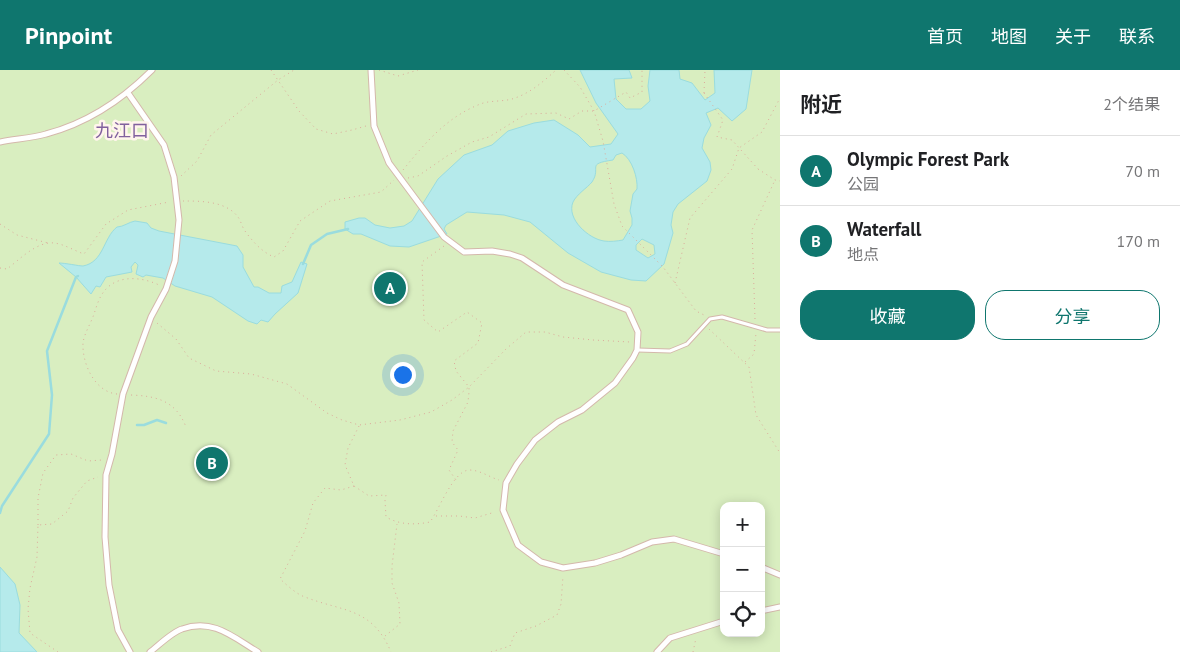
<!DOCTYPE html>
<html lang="zh">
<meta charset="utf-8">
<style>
:root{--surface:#fff;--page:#f6f6f6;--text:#202124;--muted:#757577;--line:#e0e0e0;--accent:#0f766e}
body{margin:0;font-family:"PT Sans","Noto Sans SC",sans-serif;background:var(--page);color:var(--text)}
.controls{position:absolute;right:15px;bottom:15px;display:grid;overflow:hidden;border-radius:10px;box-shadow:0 2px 12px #0003}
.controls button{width:45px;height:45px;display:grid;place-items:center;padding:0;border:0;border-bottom:1px solid var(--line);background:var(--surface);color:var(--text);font:25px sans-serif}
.you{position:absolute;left:402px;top:304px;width:18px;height:18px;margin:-12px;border:4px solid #fff;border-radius:50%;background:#1a73e8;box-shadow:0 0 0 8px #1a73e833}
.badge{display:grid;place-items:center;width:32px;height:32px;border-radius:50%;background:var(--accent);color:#fff;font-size:16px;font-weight:700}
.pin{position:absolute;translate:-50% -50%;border:2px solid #fff;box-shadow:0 1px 5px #0006}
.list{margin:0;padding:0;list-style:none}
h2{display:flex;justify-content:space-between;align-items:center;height:65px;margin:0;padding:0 20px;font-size:21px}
h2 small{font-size:16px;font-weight:400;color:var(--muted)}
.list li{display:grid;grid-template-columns:32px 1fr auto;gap:15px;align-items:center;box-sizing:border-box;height:70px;padding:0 20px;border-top:1px solid var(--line)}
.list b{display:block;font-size:19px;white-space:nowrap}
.list p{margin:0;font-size:16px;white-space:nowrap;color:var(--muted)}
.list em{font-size:16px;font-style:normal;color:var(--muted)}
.actions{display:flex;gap:10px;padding:15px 20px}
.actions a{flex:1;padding:11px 0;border:1px solid var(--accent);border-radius:20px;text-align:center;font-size:18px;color:var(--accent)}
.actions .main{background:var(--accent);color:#fff}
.icon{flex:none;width:28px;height:28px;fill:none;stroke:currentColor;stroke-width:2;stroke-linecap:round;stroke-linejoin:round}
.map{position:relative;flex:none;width:780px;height:582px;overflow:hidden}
header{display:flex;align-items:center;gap:30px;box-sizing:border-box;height:70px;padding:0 25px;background:var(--accent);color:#fff}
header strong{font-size:24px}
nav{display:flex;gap:28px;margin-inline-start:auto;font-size:18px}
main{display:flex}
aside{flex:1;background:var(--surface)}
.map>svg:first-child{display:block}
.green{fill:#d9eec0;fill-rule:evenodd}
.water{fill:#b5eaeb;stroke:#9adcde;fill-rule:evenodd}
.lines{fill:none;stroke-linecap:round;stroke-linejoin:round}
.stream{stroke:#9adcde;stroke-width:2.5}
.service-casing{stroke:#d4b8ab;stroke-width:5}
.pedestrian-casing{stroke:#d4b8ab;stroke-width:7}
.path{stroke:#dcab9b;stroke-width:1;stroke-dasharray:1 4;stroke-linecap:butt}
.service{stroke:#fff;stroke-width:3}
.pedestrian{stroke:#fff;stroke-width:5}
.path-bridge{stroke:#dcab9b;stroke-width:1;stroke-dasharray:1 4;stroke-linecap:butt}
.labels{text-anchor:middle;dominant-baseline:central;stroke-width:5;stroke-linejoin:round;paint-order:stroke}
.neighbourhood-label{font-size:18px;fill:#81619e;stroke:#fff5ec}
</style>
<header>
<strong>Pinpoint</strong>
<nav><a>首页</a><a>地图</a><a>关于</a><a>联系</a></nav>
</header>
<main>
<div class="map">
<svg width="780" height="582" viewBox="0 0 780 582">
<rect width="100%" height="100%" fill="#fff0e3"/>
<!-- green -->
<path class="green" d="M0 0H780V582H0ZM724 436H761V563H724Z"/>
<!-- water -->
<g class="water">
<path d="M580 0H629L632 8 614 9 616 29 626 39H641L650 31 648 16 650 0H679L680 9 692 13 705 30 715 23 714 0H752L746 39 732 51 718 38 706 43 711 55 704 68 702 78 710 92 711 100 707 111 678 134 673 142 671 155 673 163 664 194 646 211 631 210 601 202 568 183 530 152 504 145 467 142 446 155 444 159 447 164 409 177 390 176 361 164H353L345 159V152L359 148H365L375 155 390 158 404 156 412 151 438 109 464 85 492 75 508 61 534 53 554 50 578 65 590 77 611 74 618 64 596 33ZM622 83C632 89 638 108 637 119L633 124 630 141 632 148V155L623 170C617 171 610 172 604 171 589 169 566 149 573 132 577 124 587 118 592 112 602 97 585 94 613 90L616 85ZM642 169 654 175 655 184 648 188 636 180V175Z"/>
<path d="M135 151 147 153 151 158 159 161 237 176 243 185V197L254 217H258L269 223H281L282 216 292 212 301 192 307 194 298 223 275 244 268 252 261 250 257 254 248 251 212 227 175 216 163 208 146 205 143 207 136 204 138 195 135 192 131 197 132 202 106 207 100 217 96 216 91 224 76 207 59 193C65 193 79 196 83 196 104 192 103 168 117 157 123 157 129 152 135 151Z"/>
<path d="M0 497 15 514 20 535 19 563 37 582H0Z"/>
</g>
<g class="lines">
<!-- stream -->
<g class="stream">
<path d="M303 194 311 175 327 164 348 159"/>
<path d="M137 355H144L157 350 166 353"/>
<path d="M0 443 2 436 49 364 52 325 47 281 76 207 78 206"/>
</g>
<defs>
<path id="service" d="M638 280 670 281 687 274 710 249 722 247 767 260H780"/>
<g id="pedestrian">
<path d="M371 0 374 56 389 93 444 167 464 182 492 181 510 184 522 188 563 215 628 240 638 262 637 280 633 288 615 313 582 340 558 352 535 370 517 394 506 413 503 440 518 475 541 492 563 498 595 493 621 485 652 472 674 469 724 484"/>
<path d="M128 23 164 75 174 107 179 150 175 191 166 219 151 247 123 324 112 384 106 405 105 467 109 515 118 560 130 582"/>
<path d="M0 72C15 69 32 68 46 64 88 53 122 30 152 0"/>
<path d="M761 497 780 505"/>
<path d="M761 541 780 537"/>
<path d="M150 582C158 576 172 562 182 559 213 548 233 567 258 582"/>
<path d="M657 582 670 568 724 551"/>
</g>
</defs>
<!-- service casing -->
<use href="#service" class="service-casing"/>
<!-- pedestrian casing -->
<use href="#pedestrian" class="pedestrian-casing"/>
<!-- path -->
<g class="path">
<path d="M271 0 299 41 316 59 333 64 352 60 366 56"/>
<path d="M379 0 398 6 418 0"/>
<path d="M564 0 580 17 594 41 603 71 614 134 622 156 663 197 696 241 704 245"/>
<path d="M704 23 705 0"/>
<path d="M758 99 775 110 780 111"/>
<path d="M403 100C424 74 446 48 478 35 488 30 501 32 512 29 529 24 543 12 556 0"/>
<path d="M181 106 197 91 211 65 278 10 294 0"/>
<path d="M408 108 418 106 447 86 472 72 489 67 526 44 556 43 569 49 582 41H594L626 22 630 28 642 22V0"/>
<path d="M183 131C201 131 226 131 238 147 241 151 242 157 245 161 253 172 262 182 274 187L283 181 300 151 330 131 381 122 394 110"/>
<path d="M0 154 17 165 48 173"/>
<path d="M444 176 422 192 424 250 438 262 467 242 482 253 478 273 454 291 456 301 469 317V322L468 332 453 361 452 372 458 380 449 400 456 410"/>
<path d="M0 198 7 199C19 190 37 171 54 173 64 174 75 181 84 184L106 154 128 140 169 132"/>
<path d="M675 213 690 148 732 99 739 78 762 62 780 28"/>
<path d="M755 249 752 160 775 110"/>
<path d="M157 253 176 269 189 288 216 301 251 304 287 314 327 343 342 350 359 355 400 350 431 342 452 330 469 317 506 279 526 262H545L563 267 593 270 630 272"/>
<path d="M709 259 749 297 756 345 780 383"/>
<path d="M745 292 754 284 756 263"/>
<path d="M117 324C95 322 82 294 83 273 84 264 91 253 94 244 96 238 98 231 101 226 113 204 140 206 159 215"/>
<path d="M131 325C157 326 176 331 186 357"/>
<path d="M359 356 348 378 345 395 354 416 369 426 386 425 385 430 386 447C400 455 415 455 430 452 439 440 453 401 469 400 480 400 489 407 499 410"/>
<path d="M354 416 341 420 325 418 313 433 305 461 280 509C287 515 296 524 305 527 343 542 372 537 391 582"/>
<path d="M436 446H459L475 448 495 442"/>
<path d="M38 455V428L43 403 56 385 71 384 88 391 102 390"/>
<path d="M385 566 400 554 399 533 392 513V496L397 454"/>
<path d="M58 582 30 563 28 539 30 518 37 487 38 455 52 454 68 441 73 428 87 411 98 407"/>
<path d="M491 582 510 576 515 563 536 556 557 545 561 534 563 506"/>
<path d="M693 582 696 568"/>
</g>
<!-- service -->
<use href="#service" class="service"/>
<!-- pedestrian -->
<use href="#pedestrian" class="pedestrian"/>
<!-- path-bridge -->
<path class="path-bridge" d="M704 23 723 50 717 67 732 70 758 99"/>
</g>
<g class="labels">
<!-- neighbourhood labels -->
<g class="neighbourhood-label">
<text x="122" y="60">九江口</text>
</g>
</g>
</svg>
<div class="controls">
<button>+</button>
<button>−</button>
<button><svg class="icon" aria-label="locate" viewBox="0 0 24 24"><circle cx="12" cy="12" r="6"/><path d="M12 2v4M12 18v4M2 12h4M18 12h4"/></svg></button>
</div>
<div class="you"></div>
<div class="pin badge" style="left:390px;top:218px">A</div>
<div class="pin badge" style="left:212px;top:393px">B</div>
</div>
<aside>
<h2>附近<small>2个结果</small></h2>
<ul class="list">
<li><span class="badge">A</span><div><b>Olympic Forest Park</b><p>公园</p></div><em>70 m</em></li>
<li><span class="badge">B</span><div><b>Waterfall</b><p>地点</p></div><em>170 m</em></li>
</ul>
<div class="actions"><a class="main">收藏</a><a>分享</a></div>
</aside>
</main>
